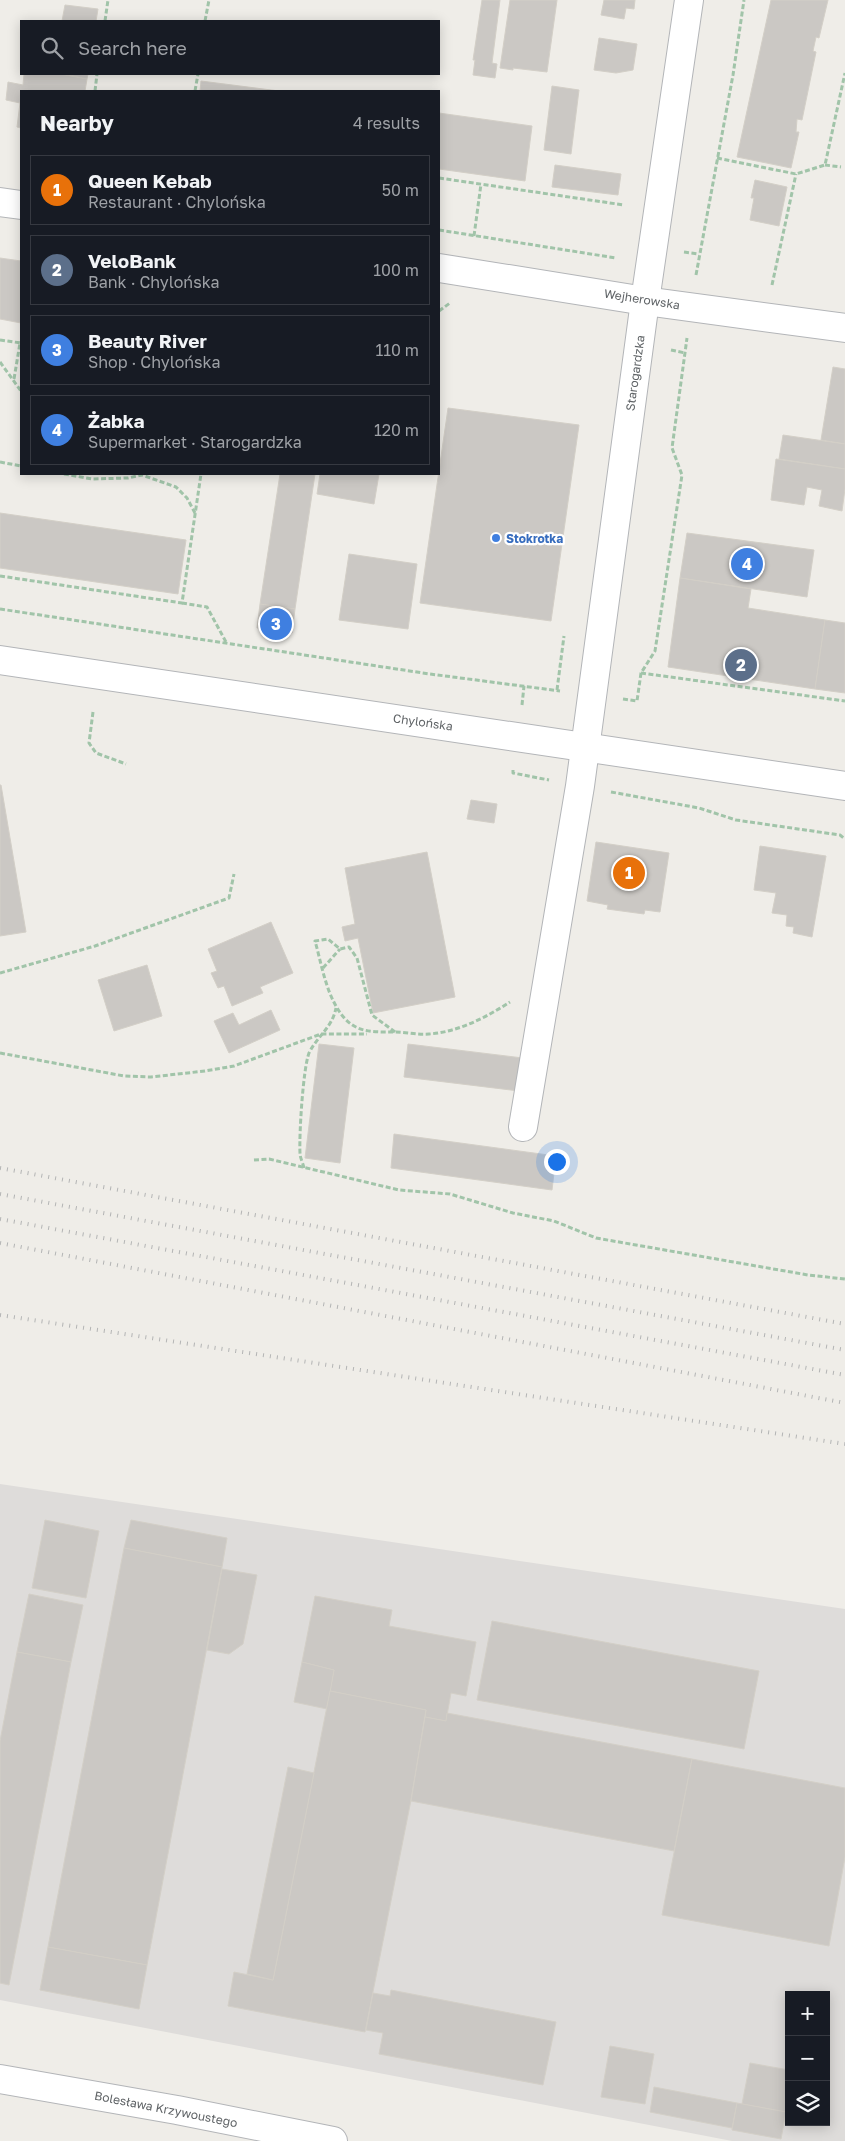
<!DOCTYPE html>
<meta charset="utf-8">
<style>
:root{--surface:#171b24;--page:#20242c;--text:#f1f3f6;--muted:#9ea1a6;--line:#363941;--accent:#d54948}
body{margin:0;font-family:"Golos Text",sans-serif;background:var(--page);color:var(--text)}
.controls{position:absolute;right:15px;bottom:15px;display:grid;overflow:hidden;border-radius:0px;box-shadow:0 2px 12px #0003}
.controls button{width:45px;height:45px;display:grid;place-items:center;padding:0;border:0;border-bottom:1px solid var(--line);background:var(--surface);color:var(--text);font:25px sans-serif}
.you{position:absolute;left:556px;top:1161px;width:18px;height:18px;margin:-12px;border:4px solid #fff;border-radius:50%;background:#1a73e8;box-shadow:0 0 0 8px #1a73e833}
.badge{display:grid;place-items:center;width:32px;height:32px;border-radius:50%;background:var(--accent);color:#fff;font-size:16px;font-weight:700}
.pin{position:absolute;translate:-50% -50%;border:2px solid #fff;box-shadow:0 1px 5px #0006}
.list{margin:0;padding:0;list-style:none}
h2{display:flex;justify-content:space-between;align-items:center;height:65px;margin:0;padding:0 20px;font-size:21px}
h2 small{font-size:16px;font-weight:400;color:var(--muted)}
.list li{display:grid;grid-template-columns:32px 1fr auto;gap:15px;align-items:center;box-sizing:border-box;height:70px;margin:0 10px 10px;padding:0 10px;border:1px solid var(--line);border-radius:0px}
.list b{display:block;font-size:19px;white-space:nowrap}
.list p{margin:0;font-size:16px;white-space:nowrap;color:var(--muted)}
.list em{font-size:16px;font-style:normal;color:var(--muted)}
.icon{flex:none;width:28px;height:28px;fill:none;stroke:currentColor;stroke-width:2;stroke-linecap:round;stroke-linejoin:round}
.map{position:relative;flex:none;width:845px;height:2141px;overflow:hidden}
.search{position:absolute;background:var(--surface);box-shadow:0 2px 12px #0003;left:20px;top:20px;width:420px;height:55px;display:flex;align-items:center;gap:12px;box-sizing:border-box;padding:0 18px;border-radius:0px;color:var(--muted);font-size:19px}
.panel{position:absolute;background:var(--surface);box-shadow:0 2px 12px #0003;left:20px;top:90px;width:420px;height:385px;border-radius:0px}
.map>svg:first-child{display:block}
.industrial{fill:#dedcda;fill-rule:evenodd}
.building{fill:#cbc8c4;stroke:#d3cfc7}
.lines{fill:none;stroke-linecap:round;stroke-linejoin:round}
.minor-casing{stroke:#b3b5b8;stroke-width:30}
.path{stroke:#a1c4a9;stroke-width:3;stroke-dasharray:5 2.5;stroke-linecap:butt}
.minor{stroke:#fff;stroke-width:28}
.rail{stroke:#b3b4b4;stroke-width:4;stroke-dasharray:1 6;stroke-linecap:butt}
.shop-dot{fill:#3f7fe0;stroke:#fff;stroke-width:2}
.labels{text-anchor:middle;dominant-baseline:central;stroke-width:4.5;stroke-linejoin:round;paint-order:stroke}
.street-label{font-size:12px;fill:#5f6366;stroke:#fff}
.shop-label{font-size:12px;font-weight:bold;fill:#366cbe;stroke:#fff;text-anchor:start}
</style>
<div class="map">
<svg width="845" height="2141" viewBox="0 0 845 2141">
<rect width="100%" height="100%" fill="#efede8"/>
<!-- industrial -->
<path class="industrial" d="M0 1484 845 1609V2141H732L0 2000ZM789 1995H826V2122H789Z"/>
<!-- building -->
<g class="building">
<path d="M482 0H500L492 63 497 64 495 78 473 75 475 60H473Z"/>
<path d="M510 0H557L547 72 513 68V70L500 68Z"/>
<path d="M604 0H635L634 9 626 8 624 19 601 15Z"/>
<path d="M771 0H828L819 38 816 37 813 51 816 52 802 120 797 119 796 132H799L791 168 737 157Z"/>
<path d="M65 5 98 9 96 21H62Z"/>
<path d="M599 38 637 44 633 70 616 73 594 70Z"/>
<path d="M24 74H60L87 79 85 91H21V128L17 127 20 103 6 100 8 82 23 85Z"/>
<path d="M65 74H88L87 79Z"/>
<path d="M201 81 279 91H200Z"/>
<path d="M552 86 579 90 571 154 544 150Z"/>
<path d="M439 113 532 126 525 181 439 169Z"/>
<path d="M555 165 621 174 618 195 552 187Z"/>
<path d="M755 180 787 187 779 226 750 220 754 198H751Z"/>
<path d="M0 258 21 261V323L0 319Z"/>
<path d="M833 367 845 369V444L821 440Z"/>
<path d="M448 408 579 425 551 621 420 603Z"/>
<path d="M783 435 845 444V469L779 459Z"/>
<path d="M776 459 845 469V489L842 511 819 506 822 490 807 487 804 505 771 500Z"/>
<path d="M280 474H315L295 609 260 604Z"/>
<path d="M320 474H379L374 504 317 494Z"/>
<path d="M0 513 186 540 178 594 0 568Z"/>
<path d="M687 533 814 550 807 597 680 578Z"/>
<path d="M349 554 417 564 408 629 339 620Z"/>
<path d="M680 578 751 589 748 608 825 620 815 689 668 667Z"/>
<path d="M260 604 295 609 292 633 257 628Z"/>
<path d="M825 620 845 623V693L815 689Z"/>
<path d="M1 785 26 932 0 936V785Z"/>
<path d="M471 800 497 804 494 823 467 819Z"/>
<path d="M596 842 669 853 660 912 645 910 644 914 607 909 608 905 587 901Z"/>
<path d="M760 846 826 856 812 937 793 933 794 927 786 926 787 915 772 913 776 893 754 890Z"/>
<path d="M427 852 455 997 373 1013 358 938 345 941 342 927 355 924 345 868Z"/>
<path d="M271 922 293 973 260 987 263 993 232 1006 224 986 218 988 211 973 217 971 208 949Z"/>
<path d="M147 965 162 1016 114 1031 98 980Z"/>
<path d="M271 1010 280 1030 229 1053 214 1021 233 1013 239 1025Z"/>
<path d="M319 1044 354 1048 340 1163 305 1158Z"/>
<path d="M408 1044 523 1058 519 1091 404 1077Z"/>
<path d="M394 1134 556 1156 552 1190 391 1168Z"/>
<path d="M45 1520 99 1531 86 1598 32 1588Z"/>
<path d="M131 1520 227 1538 222 1567 124 1548Z"/>
<path d="M124 1548 222 1567 147 1965 48 1947Z"/>
<path d="M222 1569 257 1575 243 1644 229 1654 207 1650Z"/>
<path d="M29 1594 83 1605 71 1662 17 1652Z"/>
<path d="M315 1596 392 1610 389 1626 476 1642 466 1696 451 1693 446 1721 425 1717 426 1710 330 1691 334 1670 302 1662Z"/>
<path d="M492 1621 759 1671 744 1749 477 1700Z"/>
<path d="M17 1652 71 1662 9 1985 0 1983V1741Z"/>
<path d="M302 1662 334 1670 327 1709 294 1702Z"/>
<path d="M330 1691 426 1710 411 1800 365 2032 228 2006 234 1972 273 1980Z"/>
<path d="M447 1713 692 1759 674 1851 411 1801 425 1717 446 1721Z"/>
<path d="M692 1759 845 1788V1857L829 1946 662 1915Z"/>
<path d="M288 1767 314 1773 273 1980 247 1974Z"/>
<path d="M48 1947 147 1965 139 2009 40 1990Z"/>
<path d="M391 1990 556 2022 543 2085 379 2054 383 2033 366 2030 373 1993 390 1996Z"/>
<path d="M610 2046 654 2054 645 2104 601 2097Z"/>
<path d="M750 2063 789 2070V2097L786 2112 742 2104Z"/>
<path d="M654 2087 737 2103 732 2128 650 2112Z"/>
<path d="M737 2103 786 2112 781 2139 732 2130Z"/>
</g>
<g class="lines">
<defs>
<g id="minor">
<path d="M0 202 21 205"/>
<path d="M439 268 645 301 845 328"/>
<path d="M0 660 845 786"/>
<path d="M523 1127 580 786 645 301 689 0"/>
<path d="M0 2079 177 2110 333 2141"/>
</g>
</defs>
<!-- minor casing -->
<use href="#minor" class="minor-casing"/>
<!-- path -->
<g class="path">
<path d="M105 21 108 0"/>
<path d="M205 21 209 0"/>
<path d="M95 91 97 74"/>
<path d="M195 91 198 74"/>
<path d="M717 158 796 174 825 165 845 73"/>
<path d="M825 165 841 167"/>
<path d="M439 178 624 205"/>
<path d="M439 230 616 258"/>
<path d="M474 236 481 184"/>
<path d="M684 252 699 254"/>
<path d="M696 275 733 75 744 0"/>
<path d="M772 285 796 174"/>
<path d="M439 311 450 303"/>
<path d="M0 340 21 343"/>
<path d="M671 350 685 353"/>
<path d="M0 362 21 391"/>
<path d="M14 379 20 343"/>
<path d="M0 462 21 466"/>
<path d="M64 474 92 479 128 478 142 475 176 487 187 498 195 513"/>
<path d="M0 576 182 603 201 474"/>
<path d="M182 603 207 607 226 642"/>
<path d="M0 609 430 674 560 691"/>
<path d="M641 673 845 701"/>
<path d="M557 690 564 636"/>
<path d="M623 699 637 701 641 673 655 651 682 475 672 448 687 338"/>
<path d="M522 705 524 686"/>
<path d="M93 712 89 743 96 753 126 764"/>
<path d="M513 770V773L549 780"/>
<path d="M611 792 699 808 736 820 840 835 845 839"/>
<path d="M323 968 340 949"/>
<path d="M0 973 95 946 229 898 234 874"/>
<path d="M395 1032 372 1015 357 958 349 947 340 949 328 939 315 941C321 962 325 987 336 1006 351 1033 368 1032 395 1032 406 1032 418 1035 429 1034 458 1032 485 1018 510 1002"/>
<path d="M0 1053 124 1076 151 1077 205 1071 234 1066 321 1034H367"/>
<path d="M254 1160 269 1159 399 1190 450 1194 513 1213 554 1221 596 1238 808 1275 845 1279"/>
<path d="M304 1168C303 1163 300 1158 300 1153 299 1135 303 1069 309 1053 318 1035 332 1028 336 1008"/>
</g>
<!-- minor -->
<use href="#minor" class="minor"/>
<!-- rail -->
<g class="rail">
<path d="M0 1168 845 1324"/>
<path d="M0 1194 845 1350"/>
<path d="M0 1219 845 1375"/>
<path d="M0 1243 845 1403"/>
<path d="M0 1315 845 1444"/>
</g>
</g>
<!-- markers -->
<circle class="shop-dot" cx="496" cy="538" r="5"/>
<g class="labels">
<!-- street labels -->
<g class="street-label">
<text transform="translate(642 299) rotate(9)">Wejherowska</text>
<text transform="translate(635 373) rotate(-82)">Starogardzka</text>
<text transform="translate(423 722) rotate(8)">Chylońska</text>
<text transform="translate(166 2109) rotate(11)">Bolesława Krzywoustego</text>
</g>
<!-- shop labels -->
<g class="shop-label">
<text x="506" y="538">Stokrotka</text>
</g>
</g>
</svg>
<div class="controls">
<button>+</button>
<button>−</button>
<button><svg class="icon" aria-label="layers" viewBox="0 0 24 24"><path d="M12 4l9 5-9 5-9-5zM3 14l9 5 9-5"/></svg></button>
</div>
<div class="you"></div>
<div class="pin badge" style="left:629px;top:873px;background:#e8710a">1</div>
<div class="pin badge" style="left:741px;top:665px;background:#5c6f8a">2</div>
<div class="pin badge" style="left:276px;top:624px;background:#3f7fe0">3</div>
<div class="pin badge" style="left:747px;top:564px;background:#3f7fe0">4</div>
<div class="search"><svg class="icon" aria-label="search" viewBox="0 0 24 24"><circle cx="10" cy="10" r="6"/><path d="M15 15l6 6"/></svg>Search here</div>
<section class="panel">
<h2>Nearby<small>4 results</small></h2>
<ul class="list">
<li><span class="badge" style="background:#e8710a">1</span><div><b>Queen Kebab</b><p>Restaurant · Chylońska</p></div><em>50 m</em></li>
<li><span class="badge" style="background:#5c6f8a">2</span><div><b>VeloBank</b><p>Bank · Chylońska</p></div><em>100 m</em></li>
<li><span class="badge" style="background:#3f7fe0">3</span><div><b>Beauty River</b><p>Shop · Chylońska</p></div><em>110 m</em></li>
<li><span class="badge" style="background:#3f7fe0">4</span><div><b>Żabka</b><p>Supermarket · Starogardzka</p></div><em>120 m</em></li>
</ul>
</section>
</div>
